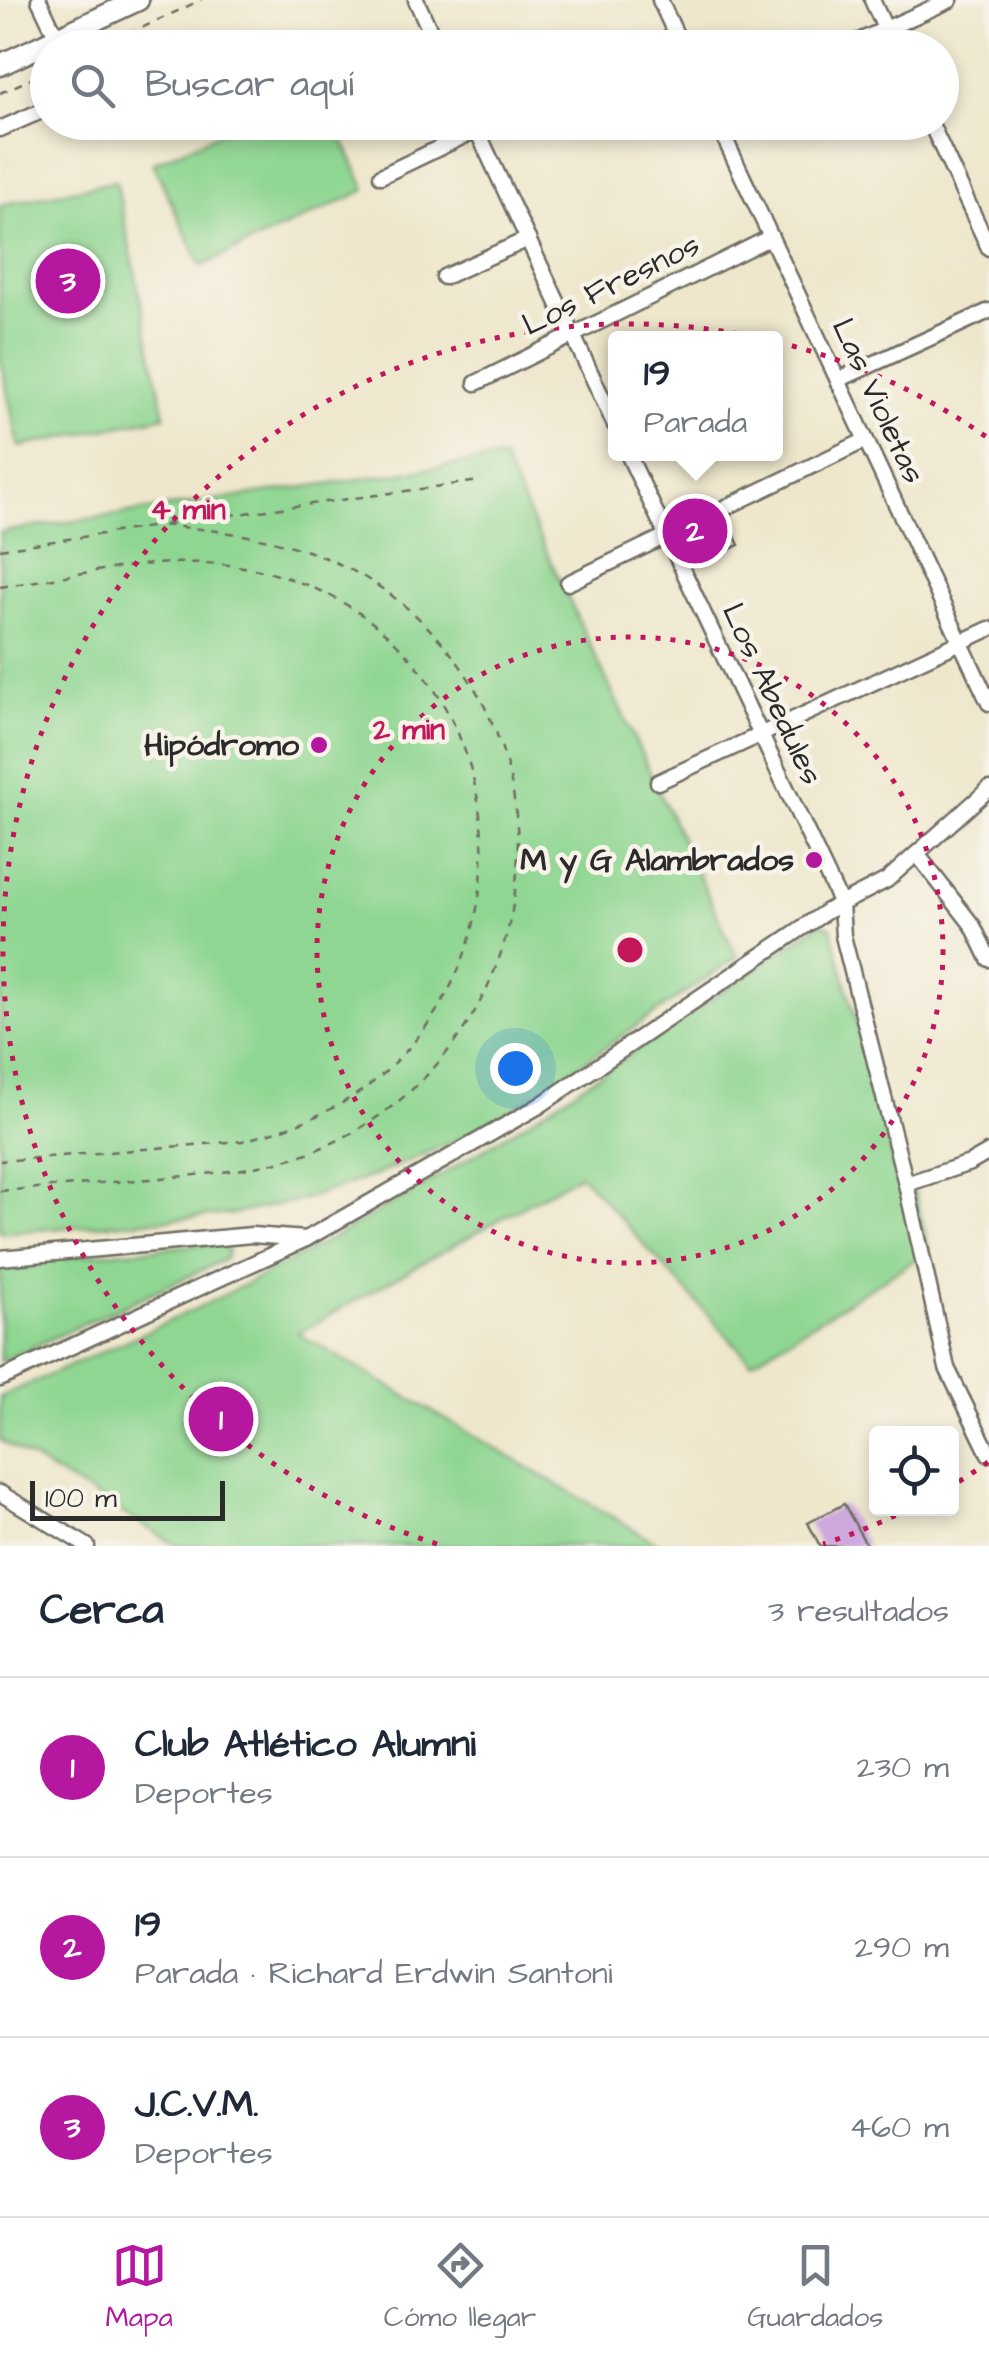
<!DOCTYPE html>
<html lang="es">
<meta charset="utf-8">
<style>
:root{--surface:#fff;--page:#f2f2f3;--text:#1f2937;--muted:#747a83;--line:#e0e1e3;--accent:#b5179e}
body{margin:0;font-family:"Architects Daughter",sans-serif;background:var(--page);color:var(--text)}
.controls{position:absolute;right:30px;bottom:30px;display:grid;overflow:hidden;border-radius:10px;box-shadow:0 5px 15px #0003}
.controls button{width:90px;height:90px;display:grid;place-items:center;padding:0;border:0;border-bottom:2px solid var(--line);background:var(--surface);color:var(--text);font:50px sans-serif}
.scale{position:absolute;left:30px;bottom:25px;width:195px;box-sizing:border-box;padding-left:10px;border:5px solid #2b2b2b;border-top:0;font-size:28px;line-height:35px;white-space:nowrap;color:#2b2b2b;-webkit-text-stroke:8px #f7f3e8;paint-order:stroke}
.you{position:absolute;left:515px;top:1068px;width:35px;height:35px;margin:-25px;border:8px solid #fff;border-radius:50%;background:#1a73e8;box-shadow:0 0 0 15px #1a73e833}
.badge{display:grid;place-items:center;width:65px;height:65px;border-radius:50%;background:var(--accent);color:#fff;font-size:32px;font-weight:700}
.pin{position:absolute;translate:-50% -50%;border:5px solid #fff;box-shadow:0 2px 10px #0006}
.popup{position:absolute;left:608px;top:331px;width:175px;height:130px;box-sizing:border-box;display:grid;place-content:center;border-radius:10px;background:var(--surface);filter:drop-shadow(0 2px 8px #0005);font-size:32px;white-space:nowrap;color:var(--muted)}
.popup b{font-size:38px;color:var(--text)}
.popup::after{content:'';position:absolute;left:50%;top:100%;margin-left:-20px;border:20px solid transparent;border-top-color:var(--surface)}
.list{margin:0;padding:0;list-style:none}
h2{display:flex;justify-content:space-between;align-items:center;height:130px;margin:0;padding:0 40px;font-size:42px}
h2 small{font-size:32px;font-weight:400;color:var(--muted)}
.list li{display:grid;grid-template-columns:65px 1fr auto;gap:30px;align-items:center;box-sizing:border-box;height:180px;padding:0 40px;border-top:2px solid var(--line)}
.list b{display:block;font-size:38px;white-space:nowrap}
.list p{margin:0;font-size:32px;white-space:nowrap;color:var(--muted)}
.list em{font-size:32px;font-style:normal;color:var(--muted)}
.icon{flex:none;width:55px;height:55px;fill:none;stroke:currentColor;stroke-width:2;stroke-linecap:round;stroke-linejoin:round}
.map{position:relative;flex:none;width:989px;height:1546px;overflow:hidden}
.search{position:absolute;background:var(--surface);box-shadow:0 5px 15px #0003;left:30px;right:30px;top:30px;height:110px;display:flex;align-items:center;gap:25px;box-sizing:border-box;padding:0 35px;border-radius:55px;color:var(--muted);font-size:38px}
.sheet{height:670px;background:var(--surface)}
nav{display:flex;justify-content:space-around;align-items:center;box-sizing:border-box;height:140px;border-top:2px solid var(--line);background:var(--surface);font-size:28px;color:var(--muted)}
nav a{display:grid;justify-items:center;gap:5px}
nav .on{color:var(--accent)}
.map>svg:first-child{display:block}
.green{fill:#8ed691;stroke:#5c805e;stroke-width:2.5}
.building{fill:#cea9dd}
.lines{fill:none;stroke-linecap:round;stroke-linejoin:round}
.minor-casing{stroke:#6f6d63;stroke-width:19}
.highway-casing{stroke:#6f6d63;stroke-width:25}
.path{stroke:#6f6d63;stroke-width:2.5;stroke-dasharray:8 8;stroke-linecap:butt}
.minor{stroke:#fff;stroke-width:14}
.highway{stroke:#fff;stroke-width:20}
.ring{fill:none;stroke:#c2185b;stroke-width:5;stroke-dasharray:5 10}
.poi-dot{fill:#b5179e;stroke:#f7f3e8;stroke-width:4}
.labels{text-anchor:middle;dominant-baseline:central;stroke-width:9;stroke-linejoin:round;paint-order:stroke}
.street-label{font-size:32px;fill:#2b2b2b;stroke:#f7f3e8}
.poi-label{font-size:32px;font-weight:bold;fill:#2b2b2b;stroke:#f7f3e8;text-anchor:end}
.centre{fill:#c2185b;stroke:#f7f3e8;stroke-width:5}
.ring-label{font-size:30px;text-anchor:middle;font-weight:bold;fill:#c2185b;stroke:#f7f3e8;stroke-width:9;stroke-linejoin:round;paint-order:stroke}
</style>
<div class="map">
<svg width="989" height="1546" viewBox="0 0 989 1546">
<rect width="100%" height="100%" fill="#f7f3e8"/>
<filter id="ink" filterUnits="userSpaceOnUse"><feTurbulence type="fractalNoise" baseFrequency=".01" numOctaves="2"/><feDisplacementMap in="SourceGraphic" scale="20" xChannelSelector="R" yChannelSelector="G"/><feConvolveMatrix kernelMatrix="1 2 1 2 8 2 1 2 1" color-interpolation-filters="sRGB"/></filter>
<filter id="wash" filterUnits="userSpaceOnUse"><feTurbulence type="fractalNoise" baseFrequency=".0048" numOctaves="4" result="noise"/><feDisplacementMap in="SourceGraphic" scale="40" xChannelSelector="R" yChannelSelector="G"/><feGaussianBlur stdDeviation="2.25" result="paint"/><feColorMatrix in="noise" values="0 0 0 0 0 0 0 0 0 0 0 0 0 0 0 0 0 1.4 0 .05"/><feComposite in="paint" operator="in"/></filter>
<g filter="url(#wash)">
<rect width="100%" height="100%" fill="#eee7cc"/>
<!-- green -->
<g class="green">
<path d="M241 123H335L366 190 201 266 153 163Z"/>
<path d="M116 181 165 416 19 447 0 357V205Z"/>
<path d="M502 458 737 957 530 1099 459 1139 376 1175 301 1200 233 1214 0 1233V532Z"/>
<path d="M821 923 831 927 902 1193H915L929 1251 751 1362 580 1174 298 1333 662 1546H178L0 1440V1397C76 1363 153 1330 228 1293 437 1189 630 1057 821 923Z"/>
<path d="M220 1243 228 1251 224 1260 0 1362V1262Z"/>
</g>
<g id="blocks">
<!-- building -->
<g class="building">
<path d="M727 520 739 545 696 565 686 544 688 538Z"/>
<path d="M844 1504 867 1546H820L808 1523Z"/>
</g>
</g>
</g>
<g filter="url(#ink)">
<use href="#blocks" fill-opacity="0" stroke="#6f6d63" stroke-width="2.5"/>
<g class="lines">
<defs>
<g id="minor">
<path d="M39 0 57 38"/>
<path d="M416 0 438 48"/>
<path d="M660 0 682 48"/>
<path d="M872 0 894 48"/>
<path d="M653 48 677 36"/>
<path d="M844 48 950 0"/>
<path d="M473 122 615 425"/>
<path d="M717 122 989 703"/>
<path d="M930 122 989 248"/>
<path d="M0 129 48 108"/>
<path d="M381 176 493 122"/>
<path d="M444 277 528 239"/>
<path d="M838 380 989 311"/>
<path d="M476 383 771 237"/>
<path d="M628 454 841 904 843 936 906 1184 947 1368 989 1454"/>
<path d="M568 583 866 440"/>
<path d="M658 782 989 629"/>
<path d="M917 854 973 926 989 959"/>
<path d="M906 1184 970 1163 989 1152"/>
<path d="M0 1258 252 1235 306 1239"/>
<path d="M0 1379 306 1239 539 1106 827 911 887 880 989 789"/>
<path d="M0 1493 87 1546"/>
</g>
<path id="highway" d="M0 65 138 0"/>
</defs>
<!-- minor casing -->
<use href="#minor" class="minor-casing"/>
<!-- highway casing -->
<use href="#highway" class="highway-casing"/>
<!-- path -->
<g class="path">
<path d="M99 48 201 0"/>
<path d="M0 93 48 71"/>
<path d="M165 524 479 481"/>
<path d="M0 549 157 526"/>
<path d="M0 587C86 574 176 550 263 571 494 626 556 918 384 1073 344 1109 293 1128 242 1141L0 1161"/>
<path d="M0 1191C50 1187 100 1183 151 1179 219 1173 286 1169 348 1135 557 1021 579 725 381 588 313 541 239 532 159 525"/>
</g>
<!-- minor -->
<use href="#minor" class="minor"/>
<!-- highway -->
<use href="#highway" class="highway"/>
</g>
</g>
<!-- distance rings -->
<g class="ring">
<circle cx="630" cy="950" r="313"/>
<path d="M988 1462A625 625 0 0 1 952 1486M909 1509A625 625 0 0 1 823 1544M437 1544A625 625 0 1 1 988 438"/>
</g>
<!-- markers -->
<g class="poi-dot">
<circle cx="319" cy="745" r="10"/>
<circle cx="814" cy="860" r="10"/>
</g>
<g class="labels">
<!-- street labels -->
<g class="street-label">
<text transform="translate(611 285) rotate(-26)">Los Fresnos</text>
<text transform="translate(878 401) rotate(65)">Las Violetas</text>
<text transform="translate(772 694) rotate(65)">Los Abedules</text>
</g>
<!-- poi labels -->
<g class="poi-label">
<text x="299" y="745">Hipódromo</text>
<text x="794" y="860">M y G Alambrados</text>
</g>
</g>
<circle cx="630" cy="950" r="15" class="centre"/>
<g class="ring-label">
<text x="188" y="519">4 min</text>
<text x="409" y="739">2 min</text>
</g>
</svg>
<div class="controls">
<button><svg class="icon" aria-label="locate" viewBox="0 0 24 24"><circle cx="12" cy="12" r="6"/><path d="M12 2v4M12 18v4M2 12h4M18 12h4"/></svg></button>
</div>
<div class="scale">100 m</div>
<div class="you"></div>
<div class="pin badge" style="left:221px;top:1419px">1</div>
<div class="pin badge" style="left:695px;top:531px">2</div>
<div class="popup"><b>19</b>Parada</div>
<div class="pin badge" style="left:68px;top:281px">3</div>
<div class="search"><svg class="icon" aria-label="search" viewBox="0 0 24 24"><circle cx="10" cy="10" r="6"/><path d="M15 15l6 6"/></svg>Buscar aquí</div>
</div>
<section class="sheet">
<h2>Cerca<small>3 resultados</small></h2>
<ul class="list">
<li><span class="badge">1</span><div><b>Club Atlético Alumni</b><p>Deportes</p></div><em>230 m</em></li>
<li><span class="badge">2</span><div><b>19</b><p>Parada · Richard Erdwin Santoni</p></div><em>290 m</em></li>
<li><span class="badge">3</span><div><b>J.C.V.M.</b><p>Deportes</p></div><em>460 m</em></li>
</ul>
</section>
<nav>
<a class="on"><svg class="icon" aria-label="map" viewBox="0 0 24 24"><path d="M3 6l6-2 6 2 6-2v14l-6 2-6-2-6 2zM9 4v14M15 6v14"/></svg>Mapa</a>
<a><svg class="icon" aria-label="directions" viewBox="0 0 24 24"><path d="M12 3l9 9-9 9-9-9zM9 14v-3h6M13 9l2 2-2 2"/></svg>Cómo llegar</a>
<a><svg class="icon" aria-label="saved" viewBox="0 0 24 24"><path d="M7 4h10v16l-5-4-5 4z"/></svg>Guardados</a>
</nav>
